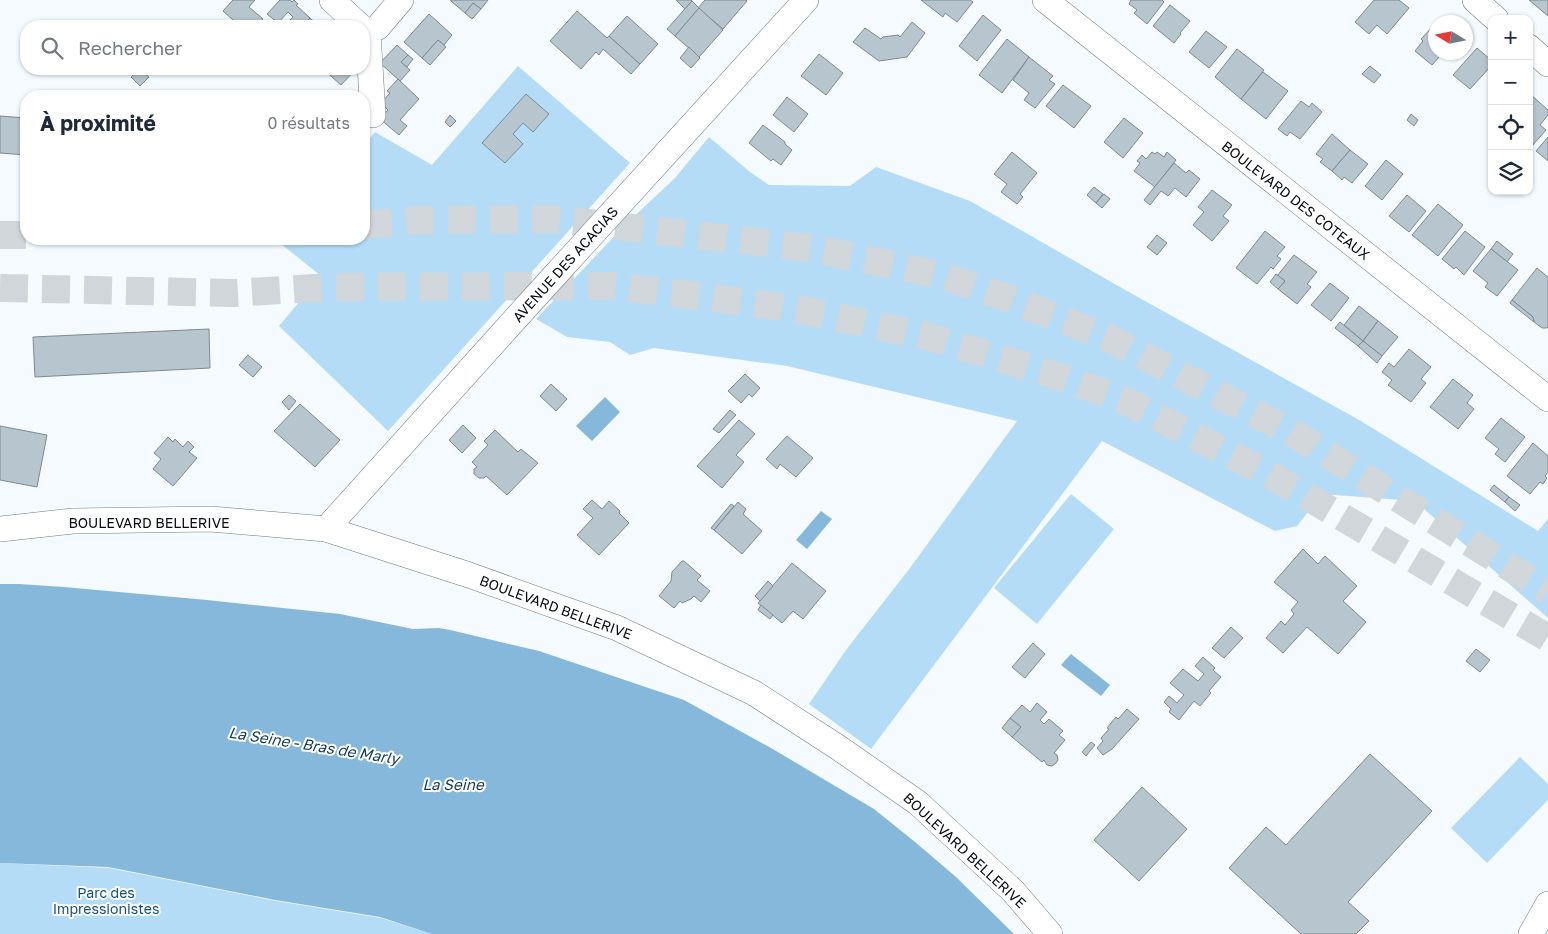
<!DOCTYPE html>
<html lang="fr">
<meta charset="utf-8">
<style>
:root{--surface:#fff;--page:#f6f6f7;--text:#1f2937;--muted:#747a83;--line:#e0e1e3}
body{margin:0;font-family:"Golos Text",sans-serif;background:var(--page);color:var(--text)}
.controls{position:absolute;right:15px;top:15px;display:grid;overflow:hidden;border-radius:10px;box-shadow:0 1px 4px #0004}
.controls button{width:45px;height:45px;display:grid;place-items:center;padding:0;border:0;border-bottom:1px solid var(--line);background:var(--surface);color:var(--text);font:25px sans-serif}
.compass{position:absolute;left:1428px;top:15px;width:45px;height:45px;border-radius:50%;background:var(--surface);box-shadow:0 1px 4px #0004;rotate:280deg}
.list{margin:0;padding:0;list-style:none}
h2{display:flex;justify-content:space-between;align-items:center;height:65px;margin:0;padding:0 20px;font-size:21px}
h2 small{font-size:16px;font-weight:400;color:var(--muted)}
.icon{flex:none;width:28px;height:28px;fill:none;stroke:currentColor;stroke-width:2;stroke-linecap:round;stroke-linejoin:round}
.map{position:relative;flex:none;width:1548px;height:934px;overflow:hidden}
.search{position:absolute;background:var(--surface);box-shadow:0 1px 4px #0004;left:20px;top:20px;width:350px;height:55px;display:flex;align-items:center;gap:12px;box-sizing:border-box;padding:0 18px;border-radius:20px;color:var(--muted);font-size:19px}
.panel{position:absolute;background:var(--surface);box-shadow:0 1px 4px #0004;left:20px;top:90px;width:350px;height:155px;border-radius:20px}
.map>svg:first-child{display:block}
.green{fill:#b4dcf7}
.water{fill:#85b8da}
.building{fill:#b7c5ce;stroke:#7d8a93}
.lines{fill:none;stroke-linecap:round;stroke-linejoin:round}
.highway-tunnel{stroke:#d1d6da;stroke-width:28;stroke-dasharray:28 14;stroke-linecap:butt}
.street-casing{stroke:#707d86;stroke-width:26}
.street{stroke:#fff;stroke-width:25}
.labels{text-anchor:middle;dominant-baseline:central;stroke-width:4;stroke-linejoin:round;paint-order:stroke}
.street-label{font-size:14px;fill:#080c0f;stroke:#fff}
.park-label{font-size:14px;fill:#145173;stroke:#fff}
.water-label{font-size:15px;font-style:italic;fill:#133b53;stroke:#fff}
</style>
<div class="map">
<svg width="1548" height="934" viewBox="0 0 1548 934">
<rect width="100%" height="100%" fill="#f4fafe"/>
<!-- green -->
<g class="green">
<path d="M518 66 630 163 388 431 279 326 321 276 275 239H364V146L375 132 432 165Z"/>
<path d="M709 137 750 172 769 185 850 186 876 167 970 201 1127 291 1361 421 1538 531 1548 519V618L1415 501 1322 494 1297 526 1275 531 1102 441 871 749 809 704 846 650 910 568 1017 421 787 366 654 348 630 355 610 342 567 337 536 319 626 224 675 178Z"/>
<path d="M1071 494 1114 529 1037 624 994 588Z"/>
<path d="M1520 757 1548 784V800L1487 863 1451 828Z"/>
<path d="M0 863 109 868 276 901 381 918 432 934H0Z"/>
</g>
<!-- water -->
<g class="water">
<path d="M605 397 620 412 592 441 576 426Z"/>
<path d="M821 511 832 519 807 549 796 540Z"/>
<path d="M0 584H19L64 587 207 600 340 614 413 629 439 628 450 630 539 651 684 700 771 748 874 809 915 842 956 877 1014 934H432L380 917 275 900 108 867 0 863Z"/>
<path d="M1071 654 1110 685 1101 696 1061 665Z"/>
</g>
<!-- building -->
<g class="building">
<path d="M233 0H255L249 7 263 19 256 26H240L223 11Z"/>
<path d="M280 0H290L292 2 294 0 298 4 296 5 310 18 302 26H284L293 17 288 12 278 23 267 14Z"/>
<path d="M450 0H488L481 9 473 3 465 13Z"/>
<path d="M676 0H691L692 1 685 9Z"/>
<path d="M705 0H746L747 1 723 29 698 8Z"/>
<path d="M921 0H970L973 2 957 22 945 13 943 17Z"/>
<path d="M1131 0H1162L1164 2 1147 24 1134 13 1137 10 1129 4Z"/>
<path d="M1374 0H1399L1409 8 1387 34 1377 25 1369 34 1355 22Z"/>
<path d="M1529 0H1548V16Z"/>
<path d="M692 1 699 8 675 36 667 29Z"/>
<path d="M473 3 481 9 472 19 465 13Z"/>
<path d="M1170 5 1190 21 1180 33 1181 34 1174 43 1153 26Z"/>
<path d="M699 8 723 30 699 57 675 36Z"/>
<path d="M577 11 607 38 609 36 640 64 631 74 603 49 599 55 596 52 581 69 550 41Z"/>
<path d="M429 14 452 35 444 45 438 40 422 58 404 42Z"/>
<path d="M983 15 1001 30 977 61 959 46Z"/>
<path d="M627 16 658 44 640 64 609 36Z"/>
<path d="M310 18 319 26H302Z"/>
<path d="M912 22 925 33 907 57 879 61 853 42 865 28 881 39 883 37 898 35 900 37Z"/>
<path d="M1436 23V52H1447L1442 58 1440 56 1432 65 1415 51 1423 41 1421 39Z"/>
<path d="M1206 31 1227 47 1209 68 1189 52Z"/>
<path d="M1007 39 1029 57 1002 93 979 75Z"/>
<path d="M438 40 446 47 430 65 422 58Z"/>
<path d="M397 45 408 55 401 62 410 70 400 81 380 63Z"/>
<path d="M689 47 700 58 691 68 680 58Z"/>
<path d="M1477 48 1492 61V65L1470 89 1453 75Z"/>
<path d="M1237 49 1264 70 1241 99 1215 77Z"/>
<path d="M819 54 843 73 826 95 801 76Z"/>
<path d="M408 55 413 59 407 67 401 62Z"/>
<path d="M1029 57 1053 76 1049 80 1055 84 1035 108 1024 100 1029 93 1013 80Z"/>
<path d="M1370 66 1381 75 1374 83 1362 74Z"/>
<path d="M139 69 149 77 140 86 131 77Z"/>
<path d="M323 69H356L341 85Z"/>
<path d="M1263 72 1288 91 1266 119 1241 99Z"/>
<path d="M398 79 419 99 400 120 407 126 399 135 380 119 388 110 381 103 390 93 387 91Z"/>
<path d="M1063 85 1091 106 1074 128 1046 106Z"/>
<path d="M526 94 549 114 533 132 523 123 513 134 523 144 505 163 482 143Z"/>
<path d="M1530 94 1548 110V115L1540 125 1546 130 1532 146 1529 144V95Z"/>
<path d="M787 97 808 114 794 132 773 115Z"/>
<path d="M1301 101 1309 107 1312 103 1322 112 1300 139 1290 132 1287 136 1278 129Z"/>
<path d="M1411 114 1418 120 1414 126 1407 120Z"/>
<path d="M450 115 456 121 450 127 445 122Z"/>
<path d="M0 116 26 118V155L0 153Z"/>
<path d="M1124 118 1143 133 1123 158 1104 142Z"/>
<path d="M763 125 785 142V144L792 150 781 165 773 159 771 161 749 143Z"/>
<path d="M1332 134 1350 150 1332 171 1320 162 1323 159 1316 154Z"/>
<path d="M1548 137V161L1536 151Z"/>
<path d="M1350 150 1368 164 1352 183 1344 177 1342 180 1332 171Z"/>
<path d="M1012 152 1037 173 1020 194 1023 197 1017 204 1001 192 1007 184 994 174Z"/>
<path d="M1152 152 1155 154 1157 152 1164 157 1167 152 1176 160 1155 187 1134 171 1140 163 1137 161 1142 155 1146 159Z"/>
<path d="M1386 160 1403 174 1382 200 1365 186Z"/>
<path d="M1174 163 1186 173 1189 170 1200 179 1186 197 1175 188 1168 196 1161 191 1150 205 1144 200Z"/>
<path d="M1094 187 1103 194 1096 203 1087 195Z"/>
<path d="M1212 190 1232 205 1223 216 1229 221 1212 241 1193 225 1204 212 1198 207Z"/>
<path d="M1104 194 1110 199 1102 208 1096 203Z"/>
<path d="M1407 195 1426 211 1409 232 1389 216Z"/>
<path d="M1438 204 1463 225 1438 256 1412 235Z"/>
<path d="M1265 231 1285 247 1277 256 1281 259 1273 269 1271 267 1257 284 1236 268Z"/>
<path d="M1465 231 1485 247 1464 275 1456 267 1454 269 1442 259Z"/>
<path d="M1157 235 1167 243 1157 255 1147 247Z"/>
<path d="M1497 241 1513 254 1507 262 1491 249Z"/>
<path d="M1491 249 1518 270 1497 296 1485 287 1488 283 1473 271Z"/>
<path d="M1294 255 1317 272 1307 284 1311 287 1297 304 1278 289 1285 281 1277 276Z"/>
<path d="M1537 268 1548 277V327L1547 328H1542L1534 322 1533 317 1512 300Z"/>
<path d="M1276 274 1285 281 1278 289 1270 282Z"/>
<path d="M1330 283 1349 298 1331 321 1311 305Z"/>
<path d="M1512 300 1533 317 1534 322 1510 303Z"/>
<path d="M1359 306 1378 321 1363 341 1344 325Z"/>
<path d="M1378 321 1398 337 1382 356 1363 341Z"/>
<path d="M1340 322 1363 341 1358 346 1335 328Z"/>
<path d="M209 329 210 368 35 377 33 337Z"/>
<path d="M1363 341 1382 356 1377 363 1358 346Z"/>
<path d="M1409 349 1431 367 1421 379 1426 383 1411 402 1388 385 1392 380 1382 372 1389 363 1394 367Z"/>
<path d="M248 355 262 367 253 377 239 365Z"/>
<path d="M745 374 760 388 752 397 749 394 741 403 728 391Z"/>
<path d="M1453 379 1473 395 1467 403 1474 409 1458 429 1430 407Z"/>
<path d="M551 384 567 399 556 411 540 396Z"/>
<path d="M289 395 296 401 289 410 282 402Z"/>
<path d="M300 404 340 440 315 467 274 431Z"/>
<path d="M730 410 736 415 719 433 713 429Z"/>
<path d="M1501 418 1525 437 1505 462 1495 454 1499 449 1485 438Z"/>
<path d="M739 420 755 434 736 455 744 462 722 488 697 466Z"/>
<path d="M463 425 476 438 462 453 449 440Z"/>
<path d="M0 426 47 435 37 487 0 480Z"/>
<path d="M495 430 518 452 521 449 538 463 507 495 486 476 484 478H479L474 474V469L477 467 472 462 488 445 484 441Z"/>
<path d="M787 436 813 458 796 477 780 464 777 469 766 459Z"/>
<path d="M168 437 173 442 175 439 183 447 188 441 194 447 189 452 197 458 173 486 153 469 161 459 154 453Z"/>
<path d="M1533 443 1548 456V472L1545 476 1547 478 1543 484 1540 482 1530 494 1507 476Z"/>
<path d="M1494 485 1509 497 1505 502 1490 490Z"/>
<path d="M1509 497 1520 505 1515 511 1505 502Z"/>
<path d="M592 500 602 509 609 501 620 511 619 513 629 523 599 555 577 535 593 518 583 509Z"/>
<path d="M738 502 746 509 743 514 762 531 742 554 714 530Z"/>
<path d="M731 504 734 506 714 530 711 528Z"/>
<path d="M1303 549 1318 564 1325 556 1357 586 1343 601 1366 622 1338 654 1307 627 1283 653 1266 638 1281 621 1285 625 1294 614 1291 610 1298 602 1274 582Z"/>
<path d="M682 561H684L701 576 697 580 710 591 701 602 694 596 691 599 682 603 680 601 674 608 659 596 671 581 672 572Z"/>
<path d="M792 563 826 591 803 619 793 611 782 623 758 603Z"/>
<path d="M768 581 773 586 760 601 755 596Z"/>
<path d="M761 605 773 615 770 619 758 610Z"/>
<path d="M1231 627 1243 638 1224 658 1212 648Z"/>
<path d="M1033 643 1045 654 1025 678 1012 667Z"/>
<path d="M1476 649 1490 660 1480 672 1466 661Z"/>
<path d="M1203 657 1215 668 1213 670 1221 677 1209 691 1211 693 1200 706 1194 701 1179 720 1169 712 1171 709 1164 702 1169 696 1177 703 1184 695 1170 683 1183 669 1198 681 1204 674 1195 666Z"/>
<path d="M1037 703 1047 712 1040 720 1044 724 1049 719 1063 731 1059 735 1065 740 1054 753 1057 755 1058 760 1056 763 1052 766 1047 765 1044 760 1042 762 1012 737 1021 727 1010 718 1022 705 1030 712Z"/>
<path d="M1127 709 1139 719 1112 749 1103 755 1097 748 1103 741 1101 738 1109 729 1107 728 1116 717 1118 719Z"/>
<path d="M1010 718 1021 727 1012 737 1002 728Z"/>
<path d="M1091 742 1095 745 1086 756 1082 752Z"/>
<path d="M1370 754 1432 811 1348 902 1369 921 1356 934H1301L1229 868 1266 827 1286 845Z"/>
<path d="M1142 787 1187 829 1139 881 1094 840Z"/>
</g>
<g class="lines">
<!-- highway-tunnel -->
<g class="highway-tunnel">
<path d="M364 225 422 220 554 219 811 248 940 275 1005 297 1106 337 1291 432 1548 591"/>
<path d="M0 235H26"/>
<path d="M0 288 233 293 331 287 612 286 700 296 796 309 927 336 1067 379 1130 403 1272 476 1548 638"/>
</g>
<defs>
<g id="street">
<path d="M332 0 360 26"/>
<path d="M1045 0 1548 399"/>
<path d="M1475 0 1496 19"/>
<path d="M368 33 373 115"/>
<path d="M368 33 378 27 401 0"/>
<path d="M1529 47 1548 64"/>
<path d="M0 529 73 521 211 519 326 529 469 575 617 628 754 693 839 748 918 803 1013 891 1050 934"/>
<path d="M326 529 546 285 806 0"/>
<path d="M1531 934 1548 904"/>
</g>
</defs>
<!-- street casing -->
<use href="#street" class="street-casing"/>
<!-- street -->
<use href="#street" class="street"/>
</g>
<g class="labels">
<!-- street labels -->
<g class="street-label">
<text transform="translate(1296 200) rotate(38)">BOULEVARD DES COTEAUX</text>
<text transform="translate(565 264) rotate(-48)">AVENUE DES ACACIAS</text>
<text x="149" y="522">BOULEVARD BELLERIVE</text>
<text transform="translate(556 607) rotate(20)">BOULEVARD BELLERIVE</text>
<text transform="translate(965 850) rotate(43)">BOULEVARD BELLERIVE</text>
</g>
<!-- park labels -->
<g class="park-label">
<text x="106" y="892">Parc des<tspan x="106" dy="16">Impressionistes</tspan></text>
</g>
<!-- water labels -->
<g class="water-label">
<text transform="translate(314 745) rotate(9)">La Seine - Bras de Marly</text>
<text x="453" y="784">La Seine</text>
</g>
</g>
</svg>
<div class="controls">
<button>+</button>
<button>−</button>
<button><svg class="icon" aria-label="locate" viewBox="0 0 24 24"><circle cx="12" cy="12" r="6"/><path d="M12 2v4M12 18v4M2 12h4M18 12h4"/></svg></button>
<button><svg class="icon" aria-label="layers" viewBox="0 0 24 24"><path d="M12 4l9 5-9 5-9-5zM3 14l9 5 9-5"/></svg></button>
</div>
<svg class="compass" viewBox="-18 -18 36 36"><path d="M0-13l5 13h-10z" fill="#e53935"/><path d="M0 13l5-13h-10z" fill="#747a83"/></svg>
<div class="search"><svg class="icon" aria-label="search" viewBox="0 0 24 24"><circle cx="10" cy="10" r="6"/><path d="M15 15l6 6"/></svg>Rechercher</div>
<section class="panel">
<h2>À proximité<small>0 résultats</small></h2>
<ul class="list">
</ul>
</section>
</div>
